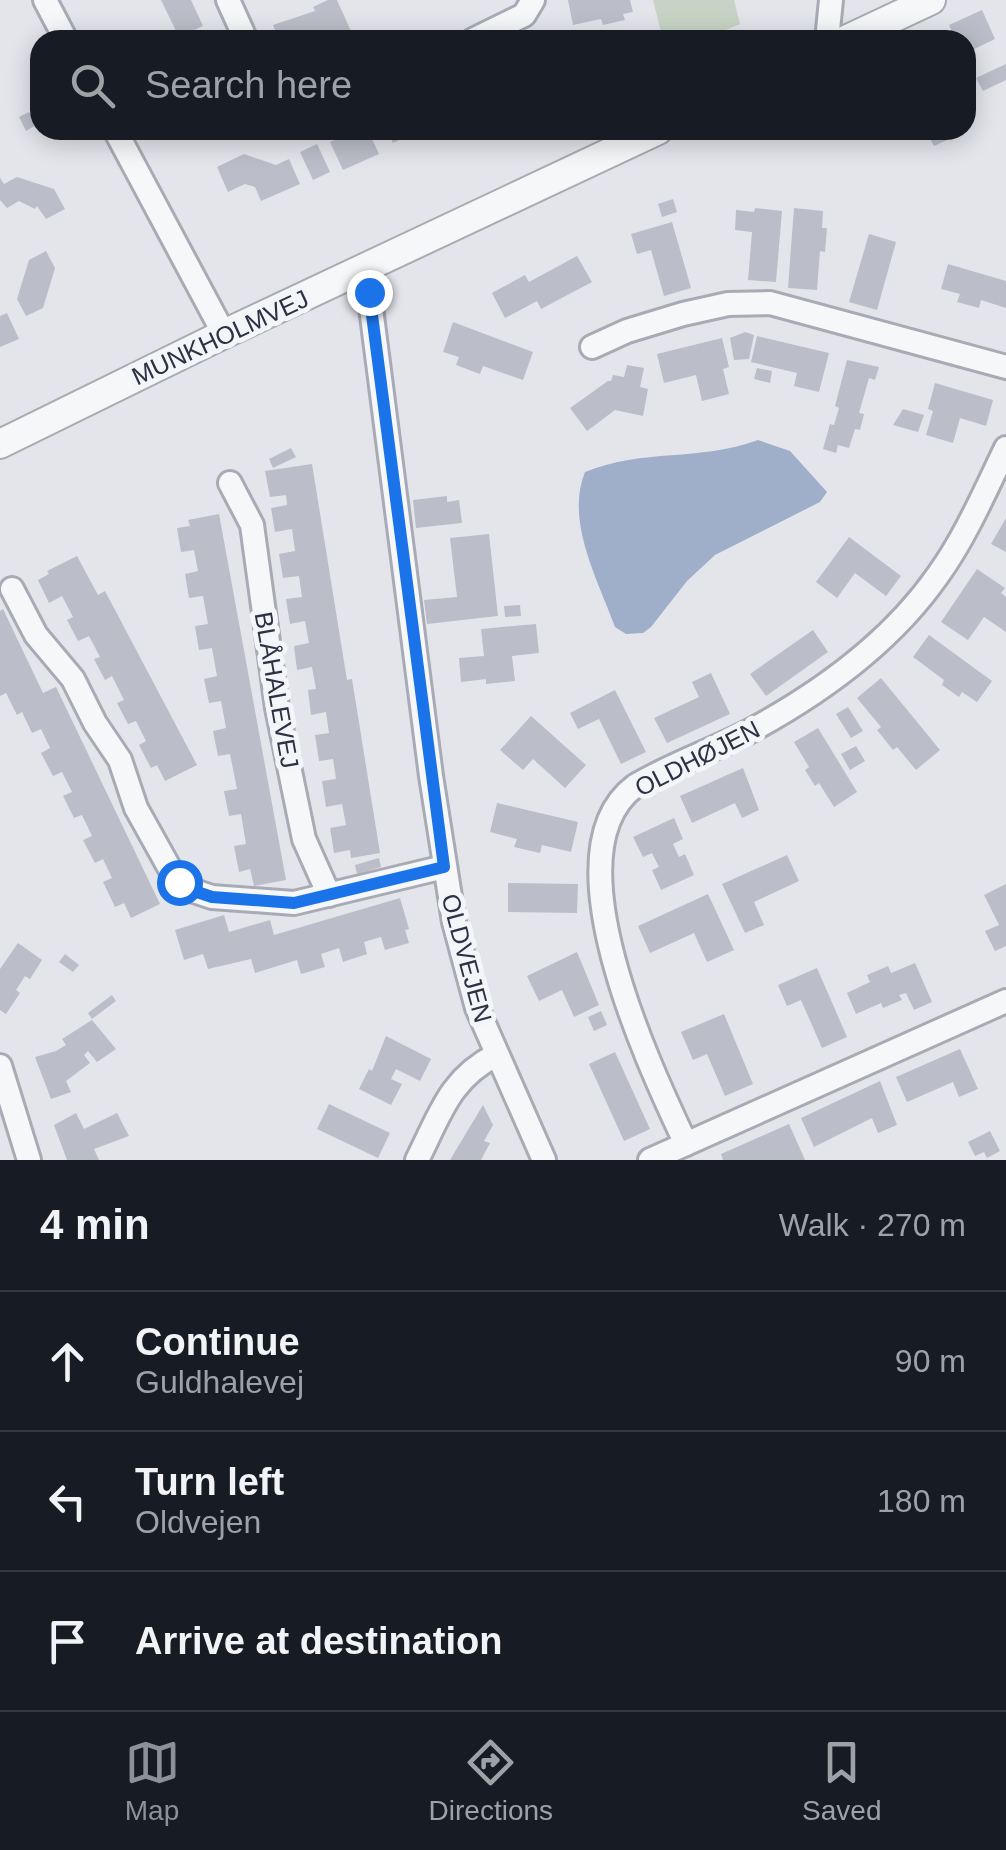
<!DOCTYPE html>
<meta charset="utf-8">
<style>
:root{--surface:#171b24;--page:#20242c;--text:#f1f3f6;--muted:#9ea1a6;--line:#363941;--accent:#8c9099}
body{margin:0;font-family:Arial,sans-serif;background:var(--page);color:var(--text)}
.stop{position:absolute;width:30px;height:30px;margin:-22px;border:8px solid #1a73e8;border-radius:50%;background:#fff}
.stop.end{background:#1a73e8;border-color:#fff;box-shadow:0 2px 10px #0008}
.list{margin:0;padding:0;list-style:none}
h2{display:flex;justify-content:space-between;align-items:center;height:130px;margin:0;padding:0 40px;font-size:42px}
h2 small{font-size:32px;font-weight:400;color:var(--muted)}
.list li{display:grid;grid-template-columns:65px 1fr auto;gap:30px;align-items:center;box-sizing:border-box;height:140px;padding:0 40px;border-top:2px solid var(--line)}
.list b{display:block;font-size:38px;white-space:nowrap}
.list p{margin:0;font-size:32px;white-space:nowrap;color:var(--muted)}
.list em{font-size:32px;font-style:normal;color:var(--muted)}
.icon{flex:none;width:55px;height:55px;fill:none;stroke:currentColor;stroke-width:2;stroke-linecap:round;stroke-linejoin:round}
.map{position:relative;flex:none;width:1006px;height:1160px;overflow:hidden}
.search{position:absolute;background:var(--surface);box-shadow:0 5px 25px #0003;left:30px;right:30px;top:30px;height:110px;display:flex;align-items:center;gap:25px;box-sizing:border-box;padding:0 35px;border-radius:30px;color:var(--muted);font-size:38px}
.sheet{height:550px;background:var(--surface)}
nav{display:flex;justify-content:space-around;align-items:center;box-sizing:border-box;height:140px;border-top:2px solid var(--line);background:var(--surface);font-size:28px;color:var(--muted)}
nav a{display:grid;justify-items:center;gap:5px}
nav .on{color:var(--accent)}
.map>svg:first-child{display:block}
.green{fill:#c7d4c5}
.water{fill:#a0afc9}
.building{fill:#bbbec8}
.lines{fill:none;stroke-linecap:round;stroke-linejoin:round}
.minor-casing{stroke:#a8abb5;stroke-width:28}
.tertiary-casing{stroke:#a8abb5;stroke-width:32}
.minor{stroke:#f6f7f9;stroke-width:22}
.tertiary{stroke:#f6f7f9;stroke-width:28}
.route{stroke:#1a73e8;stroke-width:12}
.labels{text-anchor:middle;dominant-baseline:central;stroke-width:10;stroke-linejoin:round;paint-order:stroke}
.street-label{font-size:25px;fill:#2c3143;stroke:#f3f5f8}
</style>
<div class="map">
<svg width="1006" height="1160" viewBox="0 0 1006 1160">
<rect width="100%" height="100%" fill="#e3e5eb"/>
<!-- green -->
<path class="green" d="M653 0H734L740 24 702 40H663Z"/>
<!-- water -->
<path class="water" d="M758 440 790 451 827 492 820 502 715 555 687 581 651 627 643 633 626 634 615 627C598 580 565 521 585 472 644 448 698 462 758 440Z"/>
<!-- building -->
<g class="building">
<path d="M161 0H191L203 26 179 37Z"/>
<path d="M328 0H337L355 40H328L324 33 308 40H279L273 25 315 11 313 7Z"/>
<path d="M568 0H630L633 12 623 14 625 20 603 25 601 19 573 25Z"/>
<path d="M982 10 995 39 966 53V40H956L949 25Z"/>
<path d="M1006 64V80L983 91 976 78Z"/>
<path d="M29 112 36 125 26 131 19 117Z"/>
<path d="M357 130H368L379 154 343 170 330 142Z"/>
<path d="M386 130H432L410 140 408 136 393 143Z"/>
<path d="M925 130H942L947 140 934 146Z"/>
<path d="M317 144 330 172 313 180 300 152Z"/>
<path d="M244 154 276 165 289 159 300 184 261 201 255 187 245 184 228 192 217 167Z"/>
<path d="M17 177 54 189 65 209 46 219 37 206 35 209 19 201 7 208 0 200V178L4 184Z"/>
<path d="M673 199 677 212 662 217 658 204Z"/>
<path d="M755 208 782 211 776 282 748 280 752 232 735 230 736 210 754 212Z"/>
<path d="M794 208 823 211 822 228H827L825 252 820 251 817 290 788 288Z"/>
<path d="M672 222 691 288 664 296 651 250 637 254 631 234Z"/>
<path d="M869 234 896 242 877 310 849 302Z"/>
<path d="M46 251 55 268 43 308 26 316 17 299 29 260Z"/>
<path d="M577 256 592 282 541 309 537 301 505 318 492 293 525 275 529 282Z"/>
<path d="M948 264 1006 281V308L981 300 979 308 957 302 960 294 941 289Z"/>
<path d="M7 313 19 339 0 347V316Z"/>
<path d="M453 322 533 352 523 380 483 366 480 374 456 365 459 357 443 352Z"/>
<path d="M745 332 754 335 749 359 734 360 730 338Z"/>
<path d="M757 336 829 353 819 392 794 386 797 373 751 362Z"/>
<path d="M722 338 729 367 723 369 729 394 702 401 696 375 664 383 657 354Z"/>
<path d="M847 360 879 367 875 380 869 378 859 413 864 414 860 430 855 429 849 448 838 445 836 453 823 449 830 424 834 425 839 408 835 406Z"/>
<path d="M627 365 644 368 640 387 648 389 643 416 615 410 587 431 570 408 608 381H611L613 375 624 377Z"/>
<path d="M757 368 772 371 770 383 754 379Z"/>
<path d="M935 383 993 400 986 426 960 418 953 443 926 435 933 411 928 409Z"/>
<path d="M903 409 924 415 918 432 893 425Z"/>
<path d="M291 448 296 457 273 468 269 459Z"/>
<path d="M312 464 347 680 352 679 380 853 351 858 350 850 334 853 330 828 346 825 342 804 326 807 322 781 336 779 333 759 319 761 315 735 329 733 326 712 311 715 308 690 316 689 312 667 297 670 294 646 309 643 305 621 290 624 286 599 302 597 299 576 283 578 279 554 295 551 292 529 275 532 271 508 287 505 286 495 270 497 265 471Z"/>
<path d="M447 496V502L459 500 462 523 416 528 413 500Z"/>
<path d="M219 514 286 880 254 886 250 869 239 872 234 846 246 844 241 814 229 816 224 791 237 789 230 754 218 756 213 731 226 728 221 701 209 703 204 679 217 676 212 648 199 650 195 626 208 624 203 596 189 598 185 574 198 571 194 550 181 552 177 528 190 526 188 520Z"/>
<path d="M1006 518V552L991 544Z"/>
<path d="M489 534 498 616 427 624 424 600 457 597 450 538Z"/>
<path d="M849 537 901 576 886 596 855 573 837 598 816 582Z"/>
<path d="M77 556 98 595 105 591 197 765 165 781 157 765 151 768 139 745 146 741 136 721 128 724 117 703 124 700 112 676 105 680 94 659 100 657 89 636 78 641 67 620 73 617 62 596 49 603 38 580 49 574 47 571Z"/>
<path d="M977 569 1005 588 1001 593 1006 597V632L984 617 968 640 941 622Z"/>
<path d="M520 605 521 616 505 617 504 606Z"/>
<path d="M3 609 43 693 56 687 160 904 131 918 124 903 115 907 103 882 112 878 103 859 95 863 83 840 92 836 82 815 74 818 63 796 72 792 62 772 53 776 41 753 50 748 41 729 32 733 22 712 17 715 6 693 0 696V611Z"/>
<path d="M536 624 539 653 512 656 515 681 486 684V679L461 682 459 658 484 656 481 629Z"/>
<path d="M813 630 828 652 766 696 750 674Z"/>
<path d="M929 635 992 681 977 702 962 692 959 697 942 685 944 680 913 657Z"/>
<path d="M711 673 730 714 667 743 654 718 699 697 692 682Z"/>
<path d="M881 678 940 750 916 770 897 747 893 750 877 730 881 727 857 698Z"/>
<path d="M615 690 646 752 621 764 599 719 578 729 570 713Z"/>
<path d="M848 707 863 731 851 738 836 714Z"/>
<path d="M531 716 586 765 565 788 533 759 523 770 500 750Z"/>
<path d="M818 728 857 792 834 807 819 783 815 786 805 770 809 767 794 742Z"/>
<path d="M856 746 865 761 850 770 841 754Z"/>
<path d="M743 768 759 810 742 818 735 803 692 823 680 796Z"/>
<path d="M497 803 578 822 571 852 542 845 540 853 514 847 517 839 490 832Z"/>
<path d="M674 818 683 839 673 844 679 857 685 854 694 875 661 890 652 870 659 867 652 853 643 857 633 837Z"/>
<path d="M787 855 799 881 754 902 764 925 745 933 722 884Z"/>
<path d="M379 858 381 867 357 874 355 865Z"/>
<path d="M508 883 578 884 577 913 508 912Z"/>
<path d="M1006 884V946L995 951 985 931 999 925 984 895Z"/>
<path d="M708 894 734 950 707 962 694 933 650 953 638 926Z"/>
<path d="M400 898 409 929 405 930 409 943 385 950 381 937 364 942 367 954 343 962 339 948 321 954 325 967 301 974 297 960 255 973 251 959 208 969 203 954 184 960 175 930 224 915 229 932 270 920 274 935Z"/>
<path d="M18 943 42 960 30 979 25 976 16 990 20 993 6 1014 0 1010V969Z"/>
<path d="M577 952 599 1005 574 1017 562 990 539 1001 527 976Z"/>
<path d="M65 954 79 965 73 972 59 962Z"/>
<path d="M915 963 932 1002 914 1010 906 993 899 995 902 1000 883 1008 881 1003 856 1014 847 993 870 982 867 975 888 966 891 973Z"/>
<path d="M817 968 847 1037 822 1048 801 1000 787 1006 778 985Z"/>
<path d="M112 995 116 1001 92 1019 88 1013Z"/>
<path d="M601 1011 607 1025 594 1031 588 1017Z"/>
<path d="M724 1014 753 1084 725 1096 707 1054 693 1060 681 1032Z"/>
<path d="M92 1020 116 1049 97 1062 88 1051 84 1055 90 1063 66 1081 71 1092 51 1099 35 1057 56 1051 66 1045 62 1039Z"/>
<path d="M386 1036 431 1059 420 1081 396 1069 391 1079 402 1084 391 1105 359 1089 369 1069 372 1071Z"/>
<path d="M960 1049 978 1089 959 1097 953 1082 907 1102 896 1077Z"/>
<path d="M615 1052 650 1129 624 1141 589 1064Z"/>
<path d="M880 1081 897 1125 878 1133 872 1118 814 1147 801 1118Z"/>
<path d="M329 1104 390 1133 378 1158 317 1129Z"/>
<path d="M483 1105 493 1125 484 1141 490 1143 481 1160H450Z"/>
<path d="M76 1113 84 1129 117 1113 129 1136 94 1149 99 1160H67L54 1125Z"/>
<path d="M789 1124 805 1160H723L721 1154Z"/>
<path d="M990 1131 1000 1151 987 1158 984 1152 975 1156 968 1142Z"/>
</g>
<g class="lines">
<defs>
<g id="minor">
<path d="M45 0 66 40"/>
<path d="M228 0 246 40"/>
<path d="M831 0 828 30 832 40"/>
<path d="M473 40 524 15 533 0"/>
<path d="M115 130 224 334"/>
<path d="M366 269 431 776 454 922 477 1008 544 1160"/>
<path d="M592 347 627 331 683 314 728 304 770 303 1006 367"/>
<path d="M230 483 252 525 277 708 304 839 329 895"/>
<path d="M12 589 36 635 73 679 95 723 120 760 136 808 175 878 188 889 212 897 294 903 444 867"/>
<path d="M0 1066 29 1160"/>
<path d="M686 1144C650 1067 547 852 635 786 672 764 714 750 752 730 822 692 892 641 938 575 966 536 985 491 1006 448"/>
<path d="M417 1160C440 1115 449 1079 496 1055"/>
<path d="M650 1160 1006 1001"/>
</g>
<g id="tertiary">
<path d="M846 40 931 0"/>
<path d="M0 444 224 334 658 130"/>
</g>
</defs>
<!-- minor casing -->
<use href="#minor" class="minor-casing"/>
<!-- tertiary casing -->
<use href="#tertiary" class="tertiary-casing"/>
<!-- minor -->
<use href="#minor" class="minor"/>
<!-- tertiary -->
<use href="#tertiary" class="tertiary"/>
</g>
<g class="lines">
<!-- route -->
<path class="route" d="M179 882 188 889 212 897 294 903 444 867 369 292"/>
</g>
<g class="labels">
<!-- street labels -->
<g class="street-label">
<text transform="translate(220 337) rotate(-25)">MUNKHOLMVEJ</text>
<text transform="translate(277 690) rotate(80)">BLÅHALEVEJ</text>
<text transform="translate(697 758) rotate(-27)">OLDHØJEN</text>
<text transform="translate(467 958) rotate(75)">OLDVEJEN</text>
</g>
</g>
</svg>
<div class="stop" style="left:179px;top:882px"></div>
<div class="stop end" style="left:369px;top:292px"></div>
<div class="search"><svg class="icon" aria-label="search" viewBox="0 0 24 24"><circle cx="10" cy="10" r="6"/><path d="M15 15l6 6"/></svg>Search here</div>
</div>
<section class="sheet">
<h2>4 min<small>Walk · 270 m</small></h2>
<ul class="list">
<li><svg class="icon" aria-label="ahead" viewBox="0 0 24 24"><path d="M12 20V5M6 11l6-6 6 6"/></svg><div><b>Continue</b><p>Guldhalevej</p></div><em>90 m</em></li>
<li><svg class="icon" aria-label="left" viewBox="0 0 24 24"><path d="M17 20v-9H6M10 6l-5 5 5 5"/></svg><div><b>Turn left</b><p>Oldvejen</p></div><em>180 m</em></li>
<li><svg class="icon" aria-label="arrive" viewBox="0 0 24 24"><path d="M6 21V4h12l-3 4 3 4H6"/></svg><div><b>Arrive at destination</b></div></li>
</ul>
</section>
<nav>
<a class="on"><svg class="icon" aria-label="map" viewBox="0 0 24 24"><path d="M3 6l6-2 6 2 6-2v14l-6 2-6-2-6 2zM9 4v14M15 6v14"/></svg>Map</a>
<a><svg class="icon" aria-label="directions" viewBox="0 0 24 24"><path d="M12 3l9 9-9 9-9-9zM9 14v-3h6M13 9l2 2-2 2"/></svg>Directions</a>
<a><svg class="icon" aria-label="saved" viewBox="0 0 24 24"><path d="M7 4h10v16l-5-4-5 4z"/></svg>Saved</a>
</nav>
